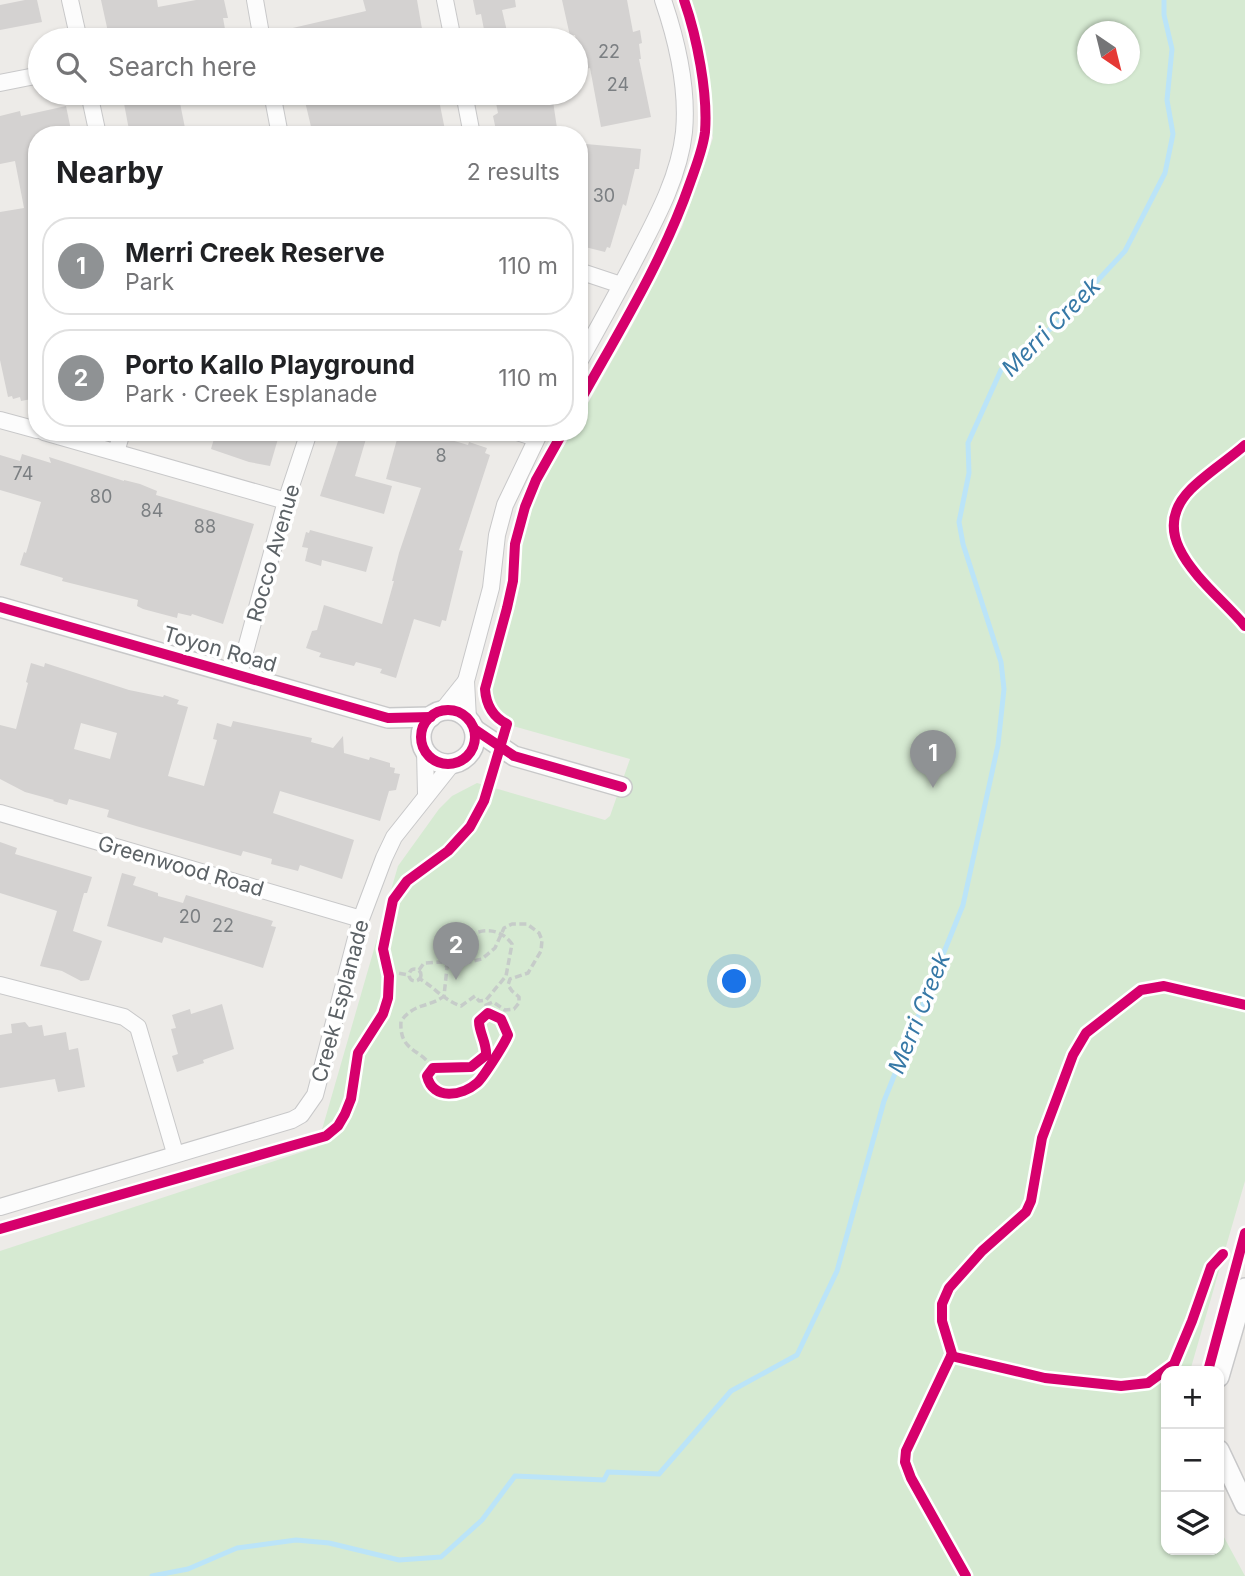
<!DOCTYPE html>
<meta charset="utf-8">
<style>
:root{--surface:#fff;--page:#f2f2f2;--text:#202124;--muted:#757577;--line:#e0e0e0;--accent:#8f9294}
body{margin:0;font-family:Inter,sans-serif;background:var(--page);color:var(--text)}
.controls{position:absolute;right:21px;bottom:21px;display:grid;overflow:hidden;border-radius:14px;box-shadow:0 2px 5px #0004}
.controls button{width:63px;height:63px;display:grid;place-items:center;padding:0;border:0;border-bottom:2px solid var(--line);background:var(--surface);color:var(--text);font:35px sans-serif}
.compass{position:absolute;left:1077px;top:21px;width:63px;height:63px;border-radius:50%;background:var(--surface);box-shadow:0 2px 5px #0004;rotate:145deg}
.you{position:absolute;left:735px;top:982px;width:24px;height:24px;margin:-18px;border:5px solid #fff;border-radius:50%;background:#1a73e8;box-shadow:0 0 0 10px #1a73e833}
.badge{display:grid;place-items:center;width:46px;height:46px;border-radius:50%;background:var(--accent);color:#fff;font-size:23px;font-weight:700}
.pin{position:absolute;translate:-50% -58px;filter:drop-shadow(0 2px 4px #0008)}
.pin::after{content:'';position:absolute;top:37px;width:24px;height:21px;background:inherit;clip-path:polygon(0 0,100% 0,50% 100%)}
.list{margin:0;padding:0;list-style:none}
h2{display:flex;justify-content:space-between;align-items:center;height:91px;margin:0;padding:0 28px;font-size:30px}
h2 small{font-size:23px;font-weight:400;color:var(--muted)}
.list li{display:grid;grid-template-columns:46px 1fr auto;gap:21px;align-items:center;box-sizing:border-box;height:98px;margin:0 14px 14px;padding:0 14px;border:2px solid var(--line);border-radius:28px}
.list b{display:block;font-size:26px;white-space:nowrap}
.list p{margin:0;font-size:23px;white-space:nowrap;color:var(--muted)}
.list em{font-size:23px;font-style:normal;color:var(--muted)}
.icon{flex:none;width:38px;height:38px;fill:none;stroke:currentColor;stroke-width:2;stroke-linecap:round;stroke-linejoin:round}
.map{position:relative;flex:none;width:1245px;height:1576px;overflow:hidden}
.search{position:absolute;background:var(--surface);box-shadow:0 2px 5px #0004;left:28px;top:28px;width:560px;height:77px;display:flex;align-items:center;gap:18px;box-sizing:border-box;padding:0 24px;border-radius:38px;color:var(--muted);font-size:26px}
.panel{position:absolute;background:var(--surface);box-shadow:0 2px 5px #0004;left:28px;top:126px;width:560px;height:315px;border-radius:28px}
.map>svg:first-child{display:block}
.green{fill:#d6ead2;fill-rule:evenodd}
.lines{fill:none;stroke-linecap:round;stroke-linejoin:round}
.stream{stroke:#bbe4f8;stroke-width:5}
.building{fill:#d4d2d1;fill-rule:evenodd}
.minor-casing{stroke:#c8c8c9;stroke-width:18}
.tertiary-casing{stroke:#c8c8c9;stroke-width:22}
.path{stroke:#c6ccc9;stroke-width:3.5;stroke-dasharray:7 3.5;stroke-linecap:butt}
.minor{stroke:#fcfcfc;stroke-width:16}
.tertiary{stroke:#fcfcfc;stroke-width:19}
.cycleway-casing{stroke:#fff;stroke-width:15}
.cycleway{stroke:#d6006c;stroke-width:10}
.labels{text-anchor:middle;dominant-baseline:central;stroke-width:7;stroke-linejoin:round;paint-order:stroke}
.number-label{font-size:18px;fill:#7b7f82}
.street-label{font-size:21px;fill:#5c6266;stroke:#fff}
.water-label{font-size:23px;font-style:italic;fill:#3678a6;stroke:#fff}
</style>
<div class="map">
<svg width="1245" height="1576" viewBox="0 0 1245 1576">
<rect width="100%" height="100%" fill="#edebe8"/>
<!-- green -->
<path class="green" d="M688 0H1245V1181L1190 1371H1166V1550H1219V1528L1245 1576H0V1251L317 1147 398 866 439 809 452 796 477 783 605 820 610 816 630 759 513 726 500 718 491 702V687L510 622 518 584 519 553 536 494 572 432H579V419L635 320 682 227 713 138 696 19ZM1088 32H1130V74H1088Z"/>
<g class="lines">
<!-- stream -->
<path class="stream" d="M152 1576 188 1569 237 1548 296 1540 329 1543 399 1560 441 1557 482 1520 515 1476 604 1480 608 1472 659 1474 731 1391 797 1355 837 1271 884 1101 963 905 998 745 1004 689 1001 662 963 544 959 522 969 473 968 443 1001 370 1061 320 1125 251 1165 173 1173 134 1167 100 1172 49 1164 15V0"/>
</g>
<!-- building -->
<g class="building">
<path d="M25 0H37L42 22 0 30V5Z"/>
<path d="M101 0H157L158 7 196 0H224L228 18H223L227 40H114L113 33 108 32Z"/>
<path d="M363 0H417L422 29 415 31 416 40H272L271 33 366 11Z"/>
<path d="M473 0H515L516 7 502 10 509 40H486L481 14 476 15Z"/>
<path d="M562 0H627L633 32 640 30 642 43 639 44 641 59H639L651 117 601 127 590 68 581 70 575 35 570 36Z"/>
<path d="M122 93H178L186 133 130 135Z"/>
<path d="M303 93H429L430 101 439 100 446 135H313Z"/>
<path d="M499 93H545L546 102 553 101 558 135H497L493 116 498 113 495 98H500Z"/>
<path d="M66 106 72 135H37V317H31L37 350V398L21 401 20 397 13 399 12 396 8 397 0 360V212L24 208 15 161 0 164V116L20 111 21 116Z"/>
<path d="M586 144 641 149 639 169H635L626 206 623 204 610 248 607 247 605 252 585 247 586 241 579 239Z"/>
<path d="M216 432H280L270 466 249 462 211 449Z"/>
<path d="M341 432H368L355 476 392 486 384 514 320 496Z"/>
<path d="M399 432H424L468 445 469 442 487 448 485 453 490 455 459 550 463 551 446 621 442 620 440 627 414 619 396 678 380 673 382 669 356 662 354 666 319 657 321 653 306 648 312 631 317 630 324 605 382 624 394 581H392L399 553 421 488 386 479Z"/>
<path d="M22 454 51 463 49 457 124 481V480L140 484 157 491 156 495 254 524 223 624 192 614 191 616 178 613 177 618 143 609 137 606 138 600 62 581 63 578 20 565 24 552 26 553 41 502 0 490V455L20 461Z"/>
<path d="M310 530 373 547 366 572 322 560 321 566 305 561 308 548 302 547 306 532 309 533Z"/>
<path d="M31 663 44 667 45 663 129 690 163 697 164 695 179 700 177 704 188 707 168 776 204 786 217 740 213 739 217 723 231 727 233 721 312 738 311 742 333 748 343 736 344 753 369 760 370 757 390 763V767L395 768 394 773 400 774 396 790 389 791 380 821 280 791 273 813 354 840 342 879 300 865 298 871 271 864 272 859 243 851 241 856 136 826 107 817 109 810 69 799 67 805 53 801 54 800 25 792 0 779V725L16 729 28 683 26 682ZM81 723 117 733 110 759 74 749Z"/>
<path d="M0 842 17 848 15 854 92 877 87 893H84L73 931 102 941 89 980 81 981 62 971 40 966 57 911 0 893Z"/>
<path d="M122 873 136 877 133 885 158 893V896L183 903 186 895 273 921 271 926 276 927 263 968 164 937 162 943 107 926Z"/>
<path d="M222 1004 234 1049 203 1060 204 1063 177 1072 172 1056 178 1054 171 1029 176 1028 172 1015 190 1009 191 1014Z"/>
<path d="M25 1022 29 1027 42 1025 44 1036 66 1032 69 1050 78 1048 85 1087 58 1092 55 1079 0 1088V1035L12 1033 11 1024Z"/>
</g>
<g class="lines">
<defs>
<g id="minor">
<path d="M70 0 79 40"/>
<path d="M255 0 262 40"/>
<path d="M445 0 453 40"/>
<path d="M0 83 40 75"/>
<path d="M89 93 98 135"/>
<path d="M272 93 280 135"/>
<path d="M464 93 472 135"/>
<path d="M579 271 621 285"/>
<path d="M579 362C597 330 614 299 631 267 652 226 679 180 684 132 688 89 677 41 663 0"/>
<path d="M0 420 37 430"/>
<path d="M44 432 286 501"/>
<path d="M517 432 536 438"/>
<path d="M116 452 122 432"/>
<path d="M239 674 286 501 309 432"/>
<path d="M442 711 466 681"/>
<path d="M468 719 466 681 491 588 497 535 505 505 540 432"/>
<path d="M425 750 426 794"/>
<path d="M0 813 361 919"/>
<path d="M0 985 124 1017 138 1027 175 1153"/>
<path d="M0 1207 292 1120 301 1115 315 1095 361 919 384 858 394 837 452 764"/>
</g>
<g id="tertiary">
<path d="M0 607 388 718 431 717"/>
<circle cx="448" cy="737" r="27"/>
<path d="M474 729 514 756 622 787"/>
<path d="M1219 1377 1245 1288"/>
<path d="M1219 1450 1245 1505"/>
</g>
</defs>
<!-- minor casing -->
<use href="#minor" class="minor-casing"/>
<!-- tertiary casing -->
<use href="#tertiary" class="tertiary-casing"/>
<!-- path -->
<g class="path">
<circle cx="415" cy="975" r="6"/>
<path d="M419 970 424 963 442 962 447 967C446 941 491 914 512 944L506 976 486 1000 479 1001 475 996 461 1006C445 1001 434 987 420 979"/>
<path d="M389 976 398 973 408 975"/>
<path d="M433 1068C420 1048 399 1052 401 1021 415 1002 429 1008 444 996L447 967 482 959 495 948 504 928 512 924H527L539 933 542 940 541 951 528 973 510 979 508 985 512 991 519 997V1003L514 1009 505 1010 493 1002 486 1005 488 1013"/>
</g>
<!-- minor -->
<use href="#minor" class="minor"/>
<!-- tertiary -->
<use href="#tertiary" class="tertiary"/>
<defs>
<g id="cycleway">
<path d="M579 403C619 331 663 261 690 183 696 166 703 149 705 132 708 93 697 37 684 0"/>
<path d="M1245 445C1228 460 1207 473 1191 489 1140 540 1215 589 1245 626"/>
<path d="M0 607 388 718 431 717"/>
<circle cx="448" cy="737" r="27"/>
<path d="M474 729 514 756 622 787"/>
<path d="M488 1013 501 1019 508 1035C505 1043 483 1078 477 1083 462 1096 433 1101 427 1076L433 1068 471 1067 486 1055C487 1043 479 1033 479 1021Z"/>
<path d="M0 1229 326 1136 338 1126 345 1114 351 1099 358 1053 383 1014 388 998 389 976 383 949 393 900 407 881 448 851 470 827 484 801 507 724C493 717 486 704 485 689L507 608 513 581 515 544 525 507 536 480 563 432"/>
<path d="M951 1356 1045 1378 1121 1386 1148 1383 1174 1364 1192 1321 1211 1267 1223 1254"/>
<path d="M1208 1371 1245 1233"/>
<path d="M966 1576 911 1478 905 1462 906 1451 952 1354 942 1321V1304L949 1288 982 1251 1026 1212 1031 1201 1042 1138 1073 1055 1086 1033 1141 990 1164 986 1245 1005"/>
</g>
</defs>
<!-- cycleway casing -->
<use href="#cycleway" class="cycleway-casing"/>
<!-- cycleway -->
<use href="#cycleway" class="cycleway"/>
</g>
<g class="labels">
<!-- number labels -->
<g class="number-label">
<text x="609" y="51">22</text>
<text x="618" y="84">24</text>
<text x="604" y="195">30</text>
<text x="441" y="455">8</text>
<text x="23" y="473">74</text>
<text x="101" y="496">80</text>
<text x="152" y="510">84</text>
<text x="205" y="526">88</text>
<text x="190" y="916">20</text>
<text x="223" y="925">22</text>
</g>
<!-- street labels -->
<g class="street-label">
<text transform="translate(273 553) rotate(-74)">Rocco Avenue</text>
<text transform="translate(220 649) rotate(16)">Toyon Road</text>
<text transform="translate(181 866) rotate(16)">Greenwood Road</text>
<text transform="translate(340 1001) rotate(-75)">Creek Esplanade</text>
</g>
<!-- water labels -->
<g class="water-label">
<text transform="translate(1051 327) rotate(-45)">Merri Creek</text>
<text transform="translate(919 1013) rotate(-68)">Merri Creek</text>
</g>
</g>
</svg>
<div class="controls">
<button>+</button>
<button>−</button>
<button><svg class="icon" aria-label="layers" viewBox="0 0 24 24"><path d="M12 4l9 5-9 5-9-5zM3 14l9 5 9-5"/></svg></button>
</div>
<svg class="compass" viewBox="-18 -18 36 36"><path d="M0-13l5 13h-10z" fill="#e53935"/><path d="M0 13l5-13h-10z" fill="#757577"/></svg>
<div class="you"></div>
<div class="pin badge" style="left:933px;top:788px">1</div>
<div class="pin badge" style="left:456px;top:980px">2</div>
<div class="search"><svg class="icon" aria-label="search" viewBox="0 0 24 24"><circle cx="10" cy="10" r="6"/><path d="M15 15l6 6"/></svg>Search here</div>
<section class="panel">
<h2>Nearby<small>2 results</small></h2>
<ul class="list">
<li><span class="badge">1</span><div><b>Merri Creek Reserve</b><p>Park</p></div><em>110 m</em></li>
<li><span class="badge">2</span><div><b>Porto Kallo Playground</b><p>Park · Creek Esplanade</p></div><em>110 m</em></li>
</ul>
</section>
</div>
